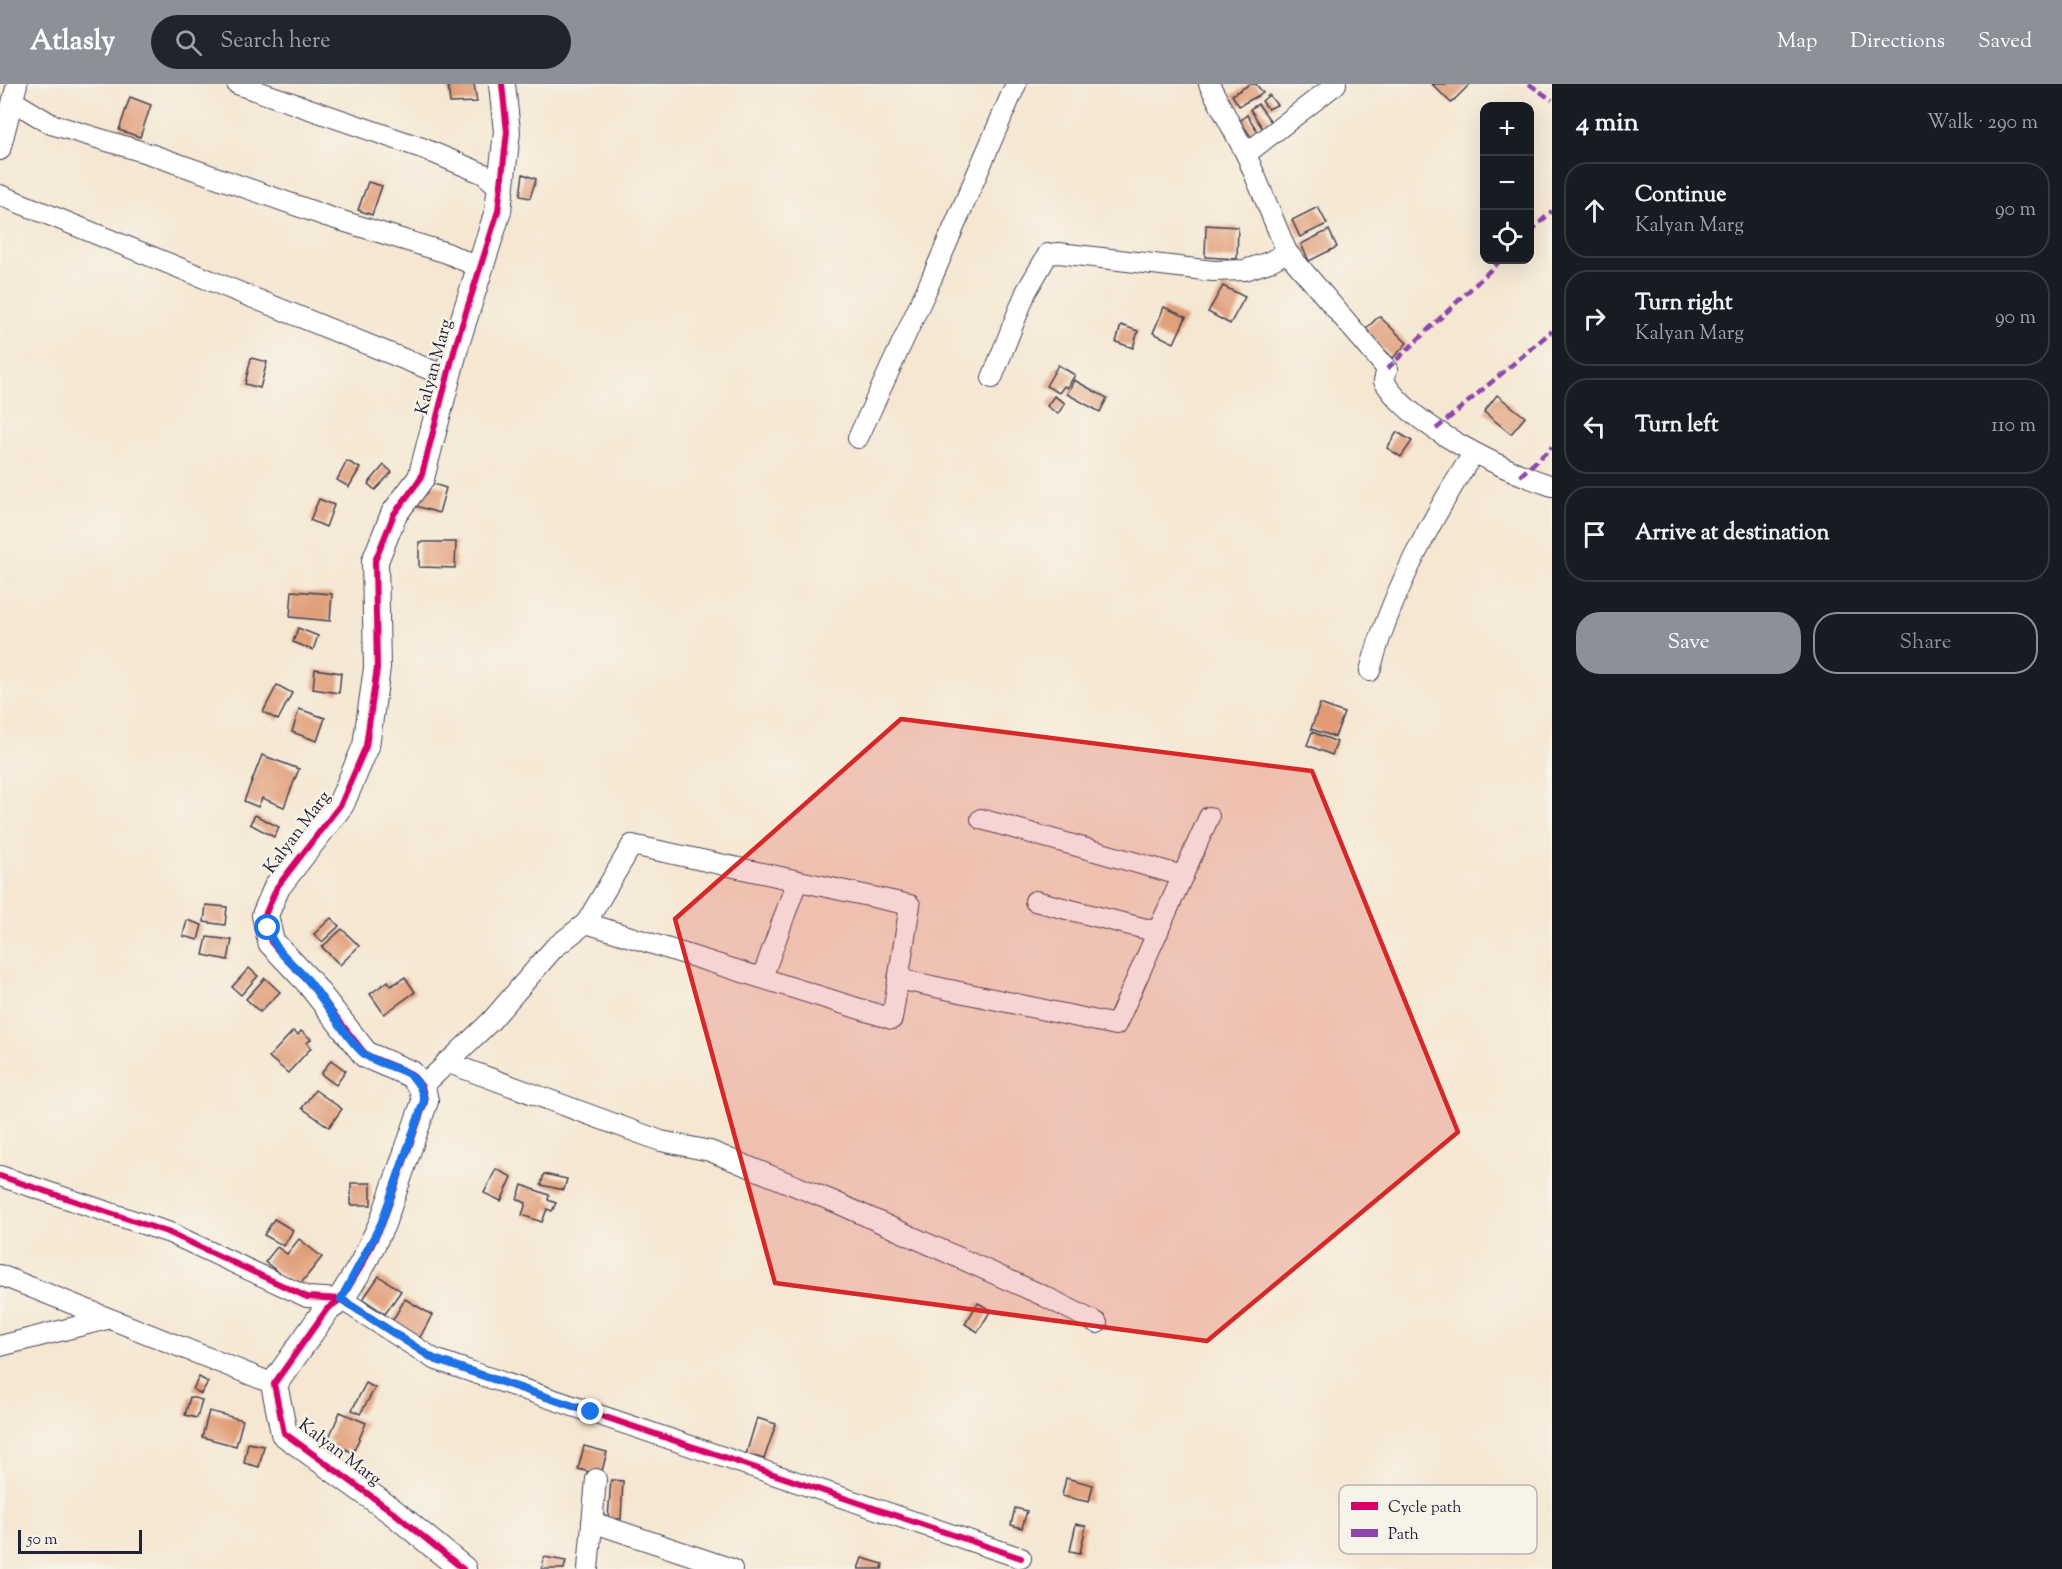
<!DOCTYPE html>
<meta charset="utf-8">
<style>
:root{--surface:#171b24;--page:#20242c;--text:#f1f3f6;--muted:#9ea1a6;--line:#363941;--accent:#8c9099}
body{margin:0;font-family:"Sorts Mill Goudy",serif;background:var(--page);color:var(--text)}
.controls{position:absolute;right:18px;top:18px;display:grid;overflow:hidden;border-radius:12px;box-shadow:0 6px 24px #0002}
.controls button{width:54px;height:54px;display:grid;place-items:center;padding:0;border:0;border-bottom:2px solid var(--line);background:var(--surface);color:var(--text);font:30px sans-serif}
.scale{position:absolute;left:18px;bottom:15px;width:124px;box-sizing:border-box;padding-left:6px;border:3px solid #22223b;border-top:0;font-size:16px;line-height:21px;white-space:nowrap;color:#22223b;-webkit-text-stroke:4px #f7f3e8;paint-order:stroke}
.stop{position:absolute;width:18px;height:18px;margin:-14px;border:4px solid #1a73e8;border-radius:50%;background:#fff}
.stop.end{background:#1a73e8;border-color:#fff;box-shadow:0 2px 6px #0008}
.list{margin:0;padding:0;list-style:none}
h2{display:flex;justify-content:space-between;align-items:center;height:78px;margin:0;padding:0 24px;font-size:26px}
h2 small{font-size:20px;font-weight:400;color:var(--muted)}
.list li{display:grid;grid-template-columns:39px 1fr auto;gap:18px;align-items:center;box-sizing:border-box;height:96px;margin:0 12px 12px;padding:0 12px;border:2px solid var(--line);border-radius:24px}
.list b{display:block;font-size:22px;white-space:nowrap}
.list p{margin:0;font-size:20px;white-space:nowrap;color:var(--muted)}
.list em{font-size:20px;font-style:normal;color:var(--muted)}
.actions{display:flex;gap:12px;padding:18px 24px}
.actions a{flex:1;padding:14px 0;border:2px solid var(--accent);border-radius:24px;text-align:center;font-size:21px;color:var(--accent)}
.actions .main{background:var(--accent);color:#fff}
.icon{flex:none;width:33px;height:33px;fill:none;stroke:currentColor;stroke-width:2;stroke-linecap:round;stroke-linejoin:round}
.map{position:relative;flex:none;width:1552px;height:1485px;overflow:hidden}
header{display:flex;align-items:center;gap:36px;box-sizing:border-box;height:84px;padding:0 30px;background:var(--accent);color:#fff}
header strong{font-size:28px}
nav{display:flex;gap:33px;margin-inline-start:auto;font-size:21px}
.search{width:420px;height:54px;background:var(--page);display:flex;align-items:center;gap:15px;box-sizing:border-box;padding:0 21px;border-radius:33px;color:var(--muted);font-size:22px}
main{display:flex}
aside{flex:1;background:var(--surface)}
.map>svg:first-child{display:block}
.building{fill:#e09b76}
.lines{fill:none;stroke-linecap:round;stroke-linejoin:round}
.minor-casing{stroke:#424052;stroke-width:22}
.tertiary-casing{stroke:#424052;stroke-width:28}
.minor{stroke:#fff;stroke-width:20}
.tertiary{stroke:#fff;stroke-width:26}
.quiet{stroke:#8e44ad;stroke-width:4.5;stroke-dasharray:9 4.5;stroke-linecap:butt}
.cycleway-casing{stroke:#f7f3e8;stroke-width:10}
.cycleway{stroke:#d6006c;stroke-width:6}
.route{stroke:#1a73e8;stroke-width:8}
.marked{fill:#d62828;fill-opacity:0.2;stroke:#d62828;stroke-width:4.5;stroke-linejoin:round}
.labels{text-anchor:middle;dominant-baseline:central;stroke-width:4.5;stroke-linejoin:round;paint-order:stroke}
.street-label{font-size:18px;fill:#22223b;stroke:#f7f3e8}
.key{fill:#f7f3e8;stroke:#b7b4b4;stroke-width:1.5}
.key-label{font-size:16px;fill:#22223b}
</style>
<header>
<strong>Atlasly</strong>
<div class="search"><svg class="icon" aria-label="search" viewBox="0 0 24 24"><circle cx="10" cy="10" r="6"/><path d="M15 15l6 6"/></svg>Search here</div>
<nav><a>Map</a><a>Directions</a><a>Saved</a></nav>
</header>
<main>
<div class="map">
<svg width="1552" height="1485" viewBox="0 0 1552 1485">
<rect width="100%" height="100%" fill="#f7f3e8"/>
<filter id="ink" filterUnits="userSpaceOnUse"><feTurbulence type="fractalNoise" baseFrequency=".0167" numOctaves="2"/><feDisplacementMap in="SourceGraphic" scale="12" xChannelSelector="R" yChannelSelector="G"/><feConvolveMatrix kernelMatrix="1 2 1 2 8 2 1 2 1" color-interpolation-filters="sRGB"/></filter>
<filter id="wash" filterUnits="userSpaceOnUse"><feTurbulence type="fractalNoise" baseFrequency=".008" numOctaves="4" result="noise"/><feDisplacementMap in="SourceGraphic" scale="24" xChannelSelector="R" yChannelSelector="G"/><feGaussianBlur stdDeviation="1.35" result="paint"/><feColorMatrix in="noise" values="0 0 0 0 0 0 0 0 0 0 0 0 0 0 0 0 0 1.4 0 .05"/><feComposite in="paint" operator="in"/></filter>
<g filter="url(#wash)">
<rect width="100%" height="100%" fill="#f5e7d2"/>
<g id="blocks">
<!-- building -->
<g class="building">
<path d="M448 0H474L477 18 450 19Z"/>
<path d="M1250 0H1256L1263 9 1239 22 1232 11Z"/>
<path d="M1432 0H1470L1451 19Z"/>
<path d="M1269 11 1277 21 1268 25 1262 17Z"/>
<path d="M130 13 151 21 140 53 119 46Z"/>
<path d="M1258 20 1275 43 1265 48 1250 25Z"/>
<path d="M1247 31 1260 51 1253 56 1240 37Z"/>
<path d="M523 90 536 95 530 114 520 112Z"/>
<path d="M368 98 382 102 372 131 358 126Z"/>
<path d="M1318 123 1327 140 1300 153 1292 136Z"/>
<path d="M1206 141 1238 143 1237 175 1205 173Z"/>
<path d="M1329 146 1337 163 1309 177 1301 160Z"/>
<path d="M1223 202 1245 213 1230 240 1208 228Z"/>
<path d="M1164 223 1186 233 1174 259 1153 249Z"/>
<path d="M1379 232 1407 259 1393 274 1364 247Z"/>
<path d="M1121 241 1138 247 1133 264 1116 258Z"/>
<path d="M251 274 267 278 260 304 245 300Z"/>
<path d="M1058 281 1075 291 1067 304 1064 302 1059 309 1046 302Z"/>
<path d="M1074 296 1107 314 1100 328 1067 310Z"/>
<path d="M1497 311 1525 333 1511 350 1484 328Z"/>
<path d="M1054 312 1065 319 1058 330 1047 322Z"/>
<path d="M1397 348 1412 357 1401 373 1387 364Z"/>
<path d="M347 377 360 384 349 403 337 396Z"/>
<path d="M384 381 392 388 375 406 368 400Z"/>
<path d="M424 397 446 404 439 429 416 422Z"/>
<path d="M319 415 334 421 326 443 310 436Z"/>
<path d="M419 458H456L455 484 419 483Z"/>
<path d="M292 507 332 510 330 537 290 533Z"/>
<path d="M298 544 318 552 313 566 293 558Z"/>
<path d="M315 585 341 589 339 609 313 605Z"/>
<path d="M277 601 292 609 278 636 263 628Z"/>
<path d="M1320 620 1344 629 1335 653 1311 645Z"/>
<path d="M299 625 325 634 317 657 292 648Z"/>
<path d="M1312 648 1337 658 1332 671 1307 661Z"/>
<path d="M262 671 299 685 284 723 262 714 258 723 244 717Z"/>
<path d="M255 731 279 743 274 753 250 740Z"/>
<path d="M206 821 227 823 225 841 204 838Z"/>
<path d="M331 834 339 842 322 858 314 850Z"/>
<path d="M187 836 202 841 198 856 183 852Z"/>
<path d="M342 845 359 862 340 881 322 863Z"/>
<path d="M207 853 232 856 228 876 203 871Z"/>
<path d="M249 884 258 892 241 911 232 903Z"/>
<path d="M405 893 415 908 384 930 370 910 388 897 391 902Z"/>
<path d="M265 894 280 908 260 928 246 915Z"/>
<path d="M293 947 298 951 301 947 311 955 307 959 311 964 288 989 269 973Z"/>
<path d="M331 976 346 987 336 1001 321 990Z"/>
<path d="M315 1006 342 1025 329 1043 302 1024Z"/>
<path d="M496 1085 512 1093 501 1117 484 1109Z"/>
<path d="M544 1090 567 1095 564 1106 541 1101Z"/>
<rect x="351" y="1099" width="20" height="22"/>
<path d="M522 1101 549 1111 548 1116 556 1119 552 1127 547 1125 542 1138 522 1131 526 1119 517 1115Z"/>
<path d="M274 1135 293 1146 284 1162 264 1151Z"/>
<path d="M299 1155 322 1173 298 1203 265 1178 277 1163 287 1170Z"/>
<path d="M379 1192 401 1207 385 1230 363 1215Z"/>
<path d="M405 1215 432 1231 419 1255 391 1239Z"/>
<path d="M978 1219 991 1226 978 1248 965 1240Z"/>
<path d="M199 1293 208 1298 201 1310 193 1305Z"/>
<path d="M366 1299 375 1304 360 1330 352 1326Z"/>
<path d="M190 1313 202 1316 197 1334 185 1331Z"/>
<path d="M209 1327 243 1336 236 1362 202 1353Z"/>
<path d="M340 1328 366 1339 353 1369 346 1365 344 1370 330 1364 333 1358 328 1356Z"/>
<path d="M757 1334 776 1340 764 1375 746 1370Z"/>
<path d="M248 1359 264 1362 259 1383 244 1379Z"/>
<path d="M584 1362 607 1368 601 1391 578 1385Z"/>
<path d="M1066 1394 1093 1401 1089 1418 1062 1412Z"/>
<path d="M611 1396 623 1397 621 1435 608 1434Z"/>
<path d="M1015 1424 1027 1427 1022 1444 1011 1441Z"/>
<path d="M1076 1440 1086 1442 1080 1469 1070 1467Z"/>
<path d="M544 1473 566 1477 564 1485H542Z"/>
<path d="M862 1474 883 1480 882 1485H858Z"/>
</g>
</g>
</g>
<g filter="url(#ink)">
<use href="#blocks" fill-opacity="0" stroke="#424052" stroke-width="1.5"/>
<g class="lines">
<defs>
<g id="minor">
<path d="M237 0 422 64 484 90 501 105"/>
<path d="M1209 0 1246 70 1287 168 1387 285 1384 297C1410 342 1503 386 1552 402"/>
<path d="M13 17 51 40 150 70 326 132 447 169 480 184"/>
<path d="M0 66 17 0"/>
<path d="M1246 70 1336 0"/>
<path d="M0 111 448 293"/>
<path d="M992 294 1026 208 1048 170 1059 169 1213 187 1245 186 1269 178 1287 168"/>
<path d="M858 354 931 196 1016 0"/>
<path d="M1370 587C1389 515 1432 432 1473 370"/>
<path d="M981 735 1183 792"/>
<path d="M1035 817 1158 848"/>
<path d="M762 894 797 797"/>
<path d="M898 895 1116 941 1209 733"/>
<path d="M446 978 661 1057 710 1067 835 1118 1044 1212 1097 1239"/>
<path d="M422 1003 491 937 554 864 586 839 632 761 910 821 892 935 586 839"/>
<path d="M0 1092 170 1149 307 1213 341 1215 434 1275 1021 1474"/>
<path d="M0 1191 274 1300"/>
<path d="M0 1262 107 1235"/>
<path d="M592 1438 732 1485"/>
<path d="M588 1485 596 1395"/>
</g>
<path id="tertiary" d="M463 1485 393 1428 284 1349 274 1300 327 1225 341 1215 362 1181 382 1140 425 1017 422 1003 411 990 366 971 308 897 271 858 265 831 277 803 341 720 366 662 377 584 375 477 394 430 421 394 456 260 498 127 507 48 502 0"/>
</defs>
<!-- minor casing -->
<use href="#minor" class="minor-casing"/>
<!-- tertiary casing -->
<use href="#tertiary" class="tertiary-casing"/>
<!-- minor -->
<use href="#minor" class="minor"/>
<!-- tertiary -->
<use href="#tertiary" class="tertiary"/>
<!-- quiet -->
<g class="quiet">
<path d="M1529 0 1552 16"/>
<path d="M1530 148 1552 127"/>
<path d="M1387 285 1501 176"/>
<path d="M1436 345 1552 247"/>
<path d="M1520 392 1552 363"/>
</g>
<defs>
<g id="cycleway">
<path d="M0 1092 170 1149 307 1213 341 1215 434 1275 1021 1474"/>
<path d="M463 1485 393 1428 284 1349 274 1300 327 1225 341 1215 362 1181 382 1140 425 1017 422 1003 411 990 366 971 308 897 271 858 265 831 277 803 341 720 366 662 377 584 375 477 394 430 421 394 456 260 498 127 507 48 502 0"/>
</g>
</defs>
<!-- cycleway casing -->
<use href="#cycleway" class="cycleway-casing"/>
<!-- cycleway -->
<use href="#cycleway" class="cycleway"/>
</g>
</g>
<g class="lines" filter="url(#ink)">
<!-- route -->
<path class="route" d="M268 844C273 866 292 879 307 895 323 913 349 960 367 972 393 988 418 981 424 1017L381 1140 341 1215 434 1275 591 1328"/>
</g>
<!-- marked area -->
<path class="marked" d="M901 635 1312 687 1458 1048 1207 1257 775 1199 675 835Z"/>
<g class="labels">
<!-- street labels -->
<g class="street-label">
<text transform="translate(435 283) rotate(-75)">Kalyan Marg</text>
<text transform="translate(298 749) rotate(-53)">Kalyan Marg</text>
<text transform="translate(339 1369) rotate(37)">Kalyan Marg</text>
</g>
</g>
<!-- legend -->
<rect x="1339" y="1401" width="198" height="69" rx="9" class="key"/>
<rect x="1351" y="1418" width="27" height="8" fill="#d6006c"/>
<rect x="1351" y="1445" width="27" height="8" fill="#8e44ad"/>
<g class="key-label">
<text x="1388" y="1428">Cycle path</text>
<text x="1388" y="1455">Path</text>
</g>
</svg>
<div class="controls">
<button>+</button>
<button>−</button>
<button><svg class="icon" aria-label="locate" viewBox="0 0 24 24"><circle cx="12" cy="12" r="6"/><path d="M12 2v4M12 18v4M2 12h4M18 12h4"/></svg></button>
</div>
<div class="scale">50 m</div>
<div class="stop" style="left:268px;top:844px"></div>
<div class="stop end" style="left:591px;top:1328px"></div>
</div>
<aside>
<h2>4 min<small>Walk · 290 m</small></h2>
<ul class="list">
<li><svg class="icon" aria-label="ahead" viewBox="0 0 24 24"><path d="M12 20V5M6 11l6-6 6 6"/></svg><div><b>Continue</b><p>Kalyan Marg</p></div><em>90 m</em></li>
<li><svg class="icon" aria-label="right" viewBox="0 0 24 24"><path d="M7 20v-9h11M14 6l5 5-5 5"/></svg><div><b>Turn right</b><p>Kalyan Marg</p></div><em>90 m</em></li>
<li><svg class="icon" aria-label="left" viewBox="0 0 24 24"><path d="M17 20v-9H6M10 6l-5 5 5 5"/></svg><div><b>Turn left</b></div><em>110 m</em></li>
<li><svg class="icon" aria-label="arrive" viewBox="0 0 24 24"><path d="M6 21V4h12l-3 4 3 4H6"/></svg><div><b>Arrive at destination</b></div></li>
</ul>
<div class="actions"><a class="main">Save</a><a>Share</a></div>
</aside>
</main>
